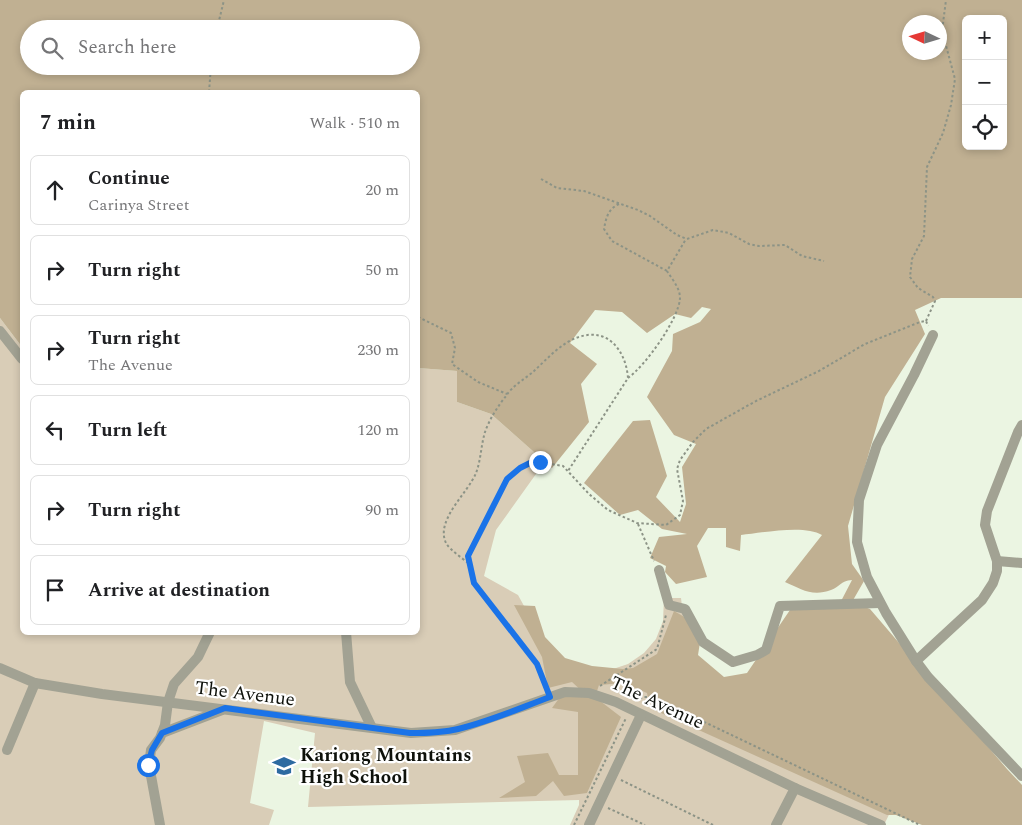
<!DOCTYPE html>
<meta charset="utf-8">
<style>
:root{--surface:#fff;--page:#f2f2f2;--text:#202124;--muted:#757577;--line:#e0e0e0}
body{margin:0;font-family:Spectral,serif;background:var(--page);color:var(--text)}
.controls{position:absolute;right:15px;top:15px;display:grid;overflow:hidden;border-radius:8px;box-shadow:0 2px 8px #0003}
.controls button{width:45px;height:45px;display:grid;place-items:center;padding:0;border:0;border-bottom:1px solid var(--line);background:var(--surface);color:var(--text);font:25px sans-serif}
.compass{position:absolute;left:902px;top:15px;width:45px;height:45px;border-radius:50%;background:var(--surface);box-shadow:0 2px 8px #0003;rotate:274deg}
.stop{position:absolute;width:15px;height:15px;margin:-11px;border:4px solid #1a73e8;border-radius:50%;background:#fff}
.stop.end{background:#1a73e8;border-color:#fff;box-shadow:0 1px 5px #0008}
.list{margin:0;padding:0;list-style:none}
h2{display:flex;justify-content:space-between;align-items:center;height:65px;margin:0;padding:0 20px;font-size:21px}
h2 small{font-size:16px;font-weight:400;color:var(--muted)}
.list li{display:grid;grid-template-columns:32px 1fr auto;gap:15px;align-items:center;box-sizing:border-box;height:70px;margin:0 10px 10px;padding:0 10px;border:1px solid var(--line);border-radius:8px}
.list b{display:block;font-size:19px;white-space:nowrap}
.list p{margin:0;font-size:16px;white-space:nowrap;color:var(--muted)}
.list em{font-size:16px;font-style:normal;color:var(--muted)}
.icon{flex:none;width:28px;height:28px;fill:none;stroke:currentColor;stroke-width:2;stroke-linecap:round;stroke-linejoin:round}
.map{position:relative;flex:none;width:1022px;height:825px;overflow:hidden}
.search{position:absolute;background:var(--surface);box-shadow:0 2px 8px #0003;left:20px;top:20px;width:400px;height:55px;display:flex;align-items:center;gap:12px;box-sizing:border-box;padding:0 18px;border-radius:28px;color:var(--muted);font-size:19px}
.panel{position:absolute;background:var(--surface);box-shadow:0 2px 8px #0003;left:20px;top:90px;width:400px;height:545px;border-radius:8px}
.map>svg:first-child{display:block}
.green{fill:#d9cdb7}
.forest{fill:#c0b092;fill-rule:evenodd}
.lines{fill:none;stroke-linecap:round;stroke-linejoin:round}
.path{stroke:#8c9386;stroke-width:2;stroke-dasharray:2.5 2.5;stroke-linecap:butt}
.minor{stroke:#a2a293;stroke-width:10}
.route{stroke:#1a73e8;stroke-width:6}
.labels{text-anchor:middle;dominant-baseline:central;stroke-width:4.5;stroke-linejoin:round;paint-order:stroke}
.street-label{font-size:19px;fill:#0e110b;stroke:#fff}
.poi-label{font-size:19px;font-weight:bold;fill:#0e110b;stroke:#fff;text-anchor:start}
</style>
<div class="map">
<svg width="1022" height="825" viewBox="0 0 1022 825">
<rect width="100%" height="100%" fill="#ebf5e2"/>
<!-- green -->
<path class="green" d="M0 318 22 347V632H418V368L457 371V402L491 414 542 459 541 467 496 530 484 576 518 595 546 646 574 667 610 670 628 664 644 653 656 639 663 621 664 598H681L687 647 720 687 1022 800V825L896 800 884 825H570L579 805V800L308 807 315 733 264 721 250 803 274 810 269 825H0Z"/>
<!-- forest -->
<path class="forest" d="M0 0H1022V298H941L915 310 925 334 885 397 848 526 852 564 864 581 852 602 870 609 1007 769 1022 785V825H922L896 815H887L650 708 647 693 624 683 599 685 595 697 621 717 587 793 564 796 553 781 536 796 499 798 525 782 517 756 548 753 559 775H578V712L552 708 560 697 586 695 572 682 548 688 542 657 514 605 535 606 545 637 565 658 592 666 623 669 633 668 657 654 674 611 688 619 701 636 698 655 724 677 747 673 790 610 839 605 852 580C840 581 840 587 831 590 812 597 801 589 785 582L822 535C804 524 762 533 741 535L740 551 726 547V528H708L697 546 707 577 676 584 665 572 666 566 650 558 659 537 687 534 662 529 638 510 620 515 584 483 633 421 650 420 667 476 656 497 680 522 686 504 682 467 696 444 674 435 647 397 672 351 673 334 700 322 711 309 702 307 691 318 675 314 647 333 622 312 595 310 570 343 597 364 581 384 589 422 552 468 491 414 457 402V371L418 368V92H22V347L0 318ZM966 19H1003V146H966ZM910 22H940V52H910ZM29 29H411V66H29Z"/>
<g class="lines">
<!-- path -->
<g class="path">
<path d="M217 29 224 0"/>
<path d="M209 92 211 66"/>
<path d="M541 179 557 188 584 191 638 210 650 216 677 235 687 239 713 230 729 233 749 244 759 246 785 245 802 256 824 261"/>
<path d="M619 204C608 209 606 218 604 229L612 241 667 271"/>
<path d="M418 317 451 333 455 348 452 364 478 382 507 394"/>
<path d="M926 321 935 301 933 297 918 288 910 277 912 259 924 236 927 167 943 133 951 105 955 79 942 31 946 0"/>
<path d="M628 378C645 366 679 319 680 298 680 288 672 279 667 271L686 239"/>
<path d="M638 524 654 561"/>
<path d="M468 563C462 558 450 550 446 543 435 520 468 493 476 473 481 460 481 445 485 432 489 420 498 406 506 396 512 386 525 379 534 371 547 359 562 342 579 337 608 327 626 351 628 378L568 471"/>
<path d="M600 686 657 649 666 615"/>
<path d="M547 690 537 664 474 583 468 556 507 479 521 468 531 463 540 462 563 466 589 494 608 510 637 523 666 525 680 515 683 501 677 469 680 460 693 442 706 429 756 401 819 371 865 344 920 322 926 321 928 326"/>
<path d="M635 700 644 697H652L920 825"/>
<path d="M621 780 713 825"/>
<path d="M608 808 645 825"/>
<path d="M574 825 626 718"/>
</g>
<!-- minor -->
<g class="minor">
<path d="M0 331 22 359"/>
<path d="M933 335 914 375 877 445 859 500 857 542 867 577 886 613 916 661 928 677 1022 776"/>
<path d="M997 561 1022 563"/>
<path d="M659 570 669 605 685 609 703 642 733 662 757 655 766 650 780 606 880 603"/>
<path d="M346 632 350 682 372 728"/>
<path d="M916 661 982 600 993 583 997 571V561L985 525 987 511 1018 432 1022 425"/>
<path d="M0 668 35 683 102 694 411 733 455 730 565 692 589 693 616 702 795 788 881 825"/>
<path d="M162 733 222 710"/>
<path d="M7 750 35 683"/>
<path d="M160 825 149 765 151 750 160 738 165 725 168 702 174 684 198 657 210 632"/>
<path d="M589 825 641 715"/>
<path d="M776 825 795 788"/>
</g>
</g>
<g class="lines">
<!-- route -->
<path class="route" d="M148 765 152 750 162 733 225 708 410 733C425 733 439 733 453 730 484 724 520 708 550 697L537 664 474 583 468 556 507 479 520 468 530 463 540 462"/>
</g>
<!-- icons -->
<defs>
<symbol id="school-bare" viewBox="-9 -9 18 18"><path d="M0-5L7-2L0 1L-7-2ZM-4 1L0 2.5L4 1V4Q0 6-4 4Z" fill="#2d6aa1" stroke="#fff" stroke-width="2.5" paint-order="stroke"/></symbol>
</defs>
<g fill-rule="evenodd">
<use href="#school-bare" x="268" y="750" width="32" height="32"/>
</g>
<g class="labels">
<!-- street labels -->
<g class="street-label">
<text transform="translate(245 694) rotate(7)">The Avenue</text>
<text transform="translate(657 703) rotate(25)">The Avenue</text>
</g>
<!-- poi labels -->
<g class="poi-label">
<text x="300" y="755">Kariong Mountains<tspan x="300" dy="22">High School</tspan></text>
</g>
</g>
</svg>
<div class="controls">
<button>+</button>
<button>−</button>
<button><svg class="icon" aria-label="locate" viewBox="0 0 24 24"><circle cx="12" cy="12" r="6"/><path d="M12 2v4M12 18v4M2 12h4M18 12h4"/></svg></button>
</div>
<svg class="compass" viewBox="-18 -18 36 36"><path d="M0-13l5 13h-10z" fill="#e53935"/><path d="M0 13l5-13h-10z" fill="#757577"/></svg>
<div class="stop" style="left:148px;top:765px"></div>
<div class="stop end" style="left:540px;top:462px"></div>
<div class="search"><svg class="icon" aria-label="search" viewBox="0 0 24 24"><circle cx="10" cy="10" r="6"/><path d="M15 15l6 6"/></svg>Search here</div>
<section class="panel">
<h2>7 min<small>Walk · 510 m</small></h2>
<ul class="list">
<li><svg class="icon" aria-label="ahead" viewBox="0 0 24 24"><path d="M12 20V5M6 11l6-6 6 6"/></svg><div><b>Continue</b><p>Carinya Street</p></div><em>20 m</em></li>
<li><svg class="icon" aria-label="right" viewBox="0 0 24 24"><path d="M7 20v-9h11M14 6l5 5-5 5"/></svg><div><b>Turn right</b></div><em>50 m</em></li>
<li><svg class="icon" aria-label="right" viewBox="0 0 24 24"><path d="M7 20v-9h11M14 6l5 5-5 5"/></svg><div><b>Turn right</b><p>The Avenue</p></div><em>230 m</em></li>
<li><svg class="icon" aria-label="left" viewBox="0 0 24 24"><path d="M17 20v-9H6M10 6l-5 5 5 5"/></svg><div><b>Turn left</b></div><em>120 m</em></li>
<li><svg class="icon" aria-label="right" viewBox="0 0 24 24"><path d="M7 20v-9h11M14 6l5 5-5 5"/></svg><div><b>Turn right</b></div><em>90 m</em></li>
<li><svg class="icon" aria-label="arrive" viewBox="0 0 24 24"><path d="M6 21V4h12l-3 4 3 4H6"/></svg><div><b>Arrive at destination</b></div></li>
</ul>
</section>
</div>
